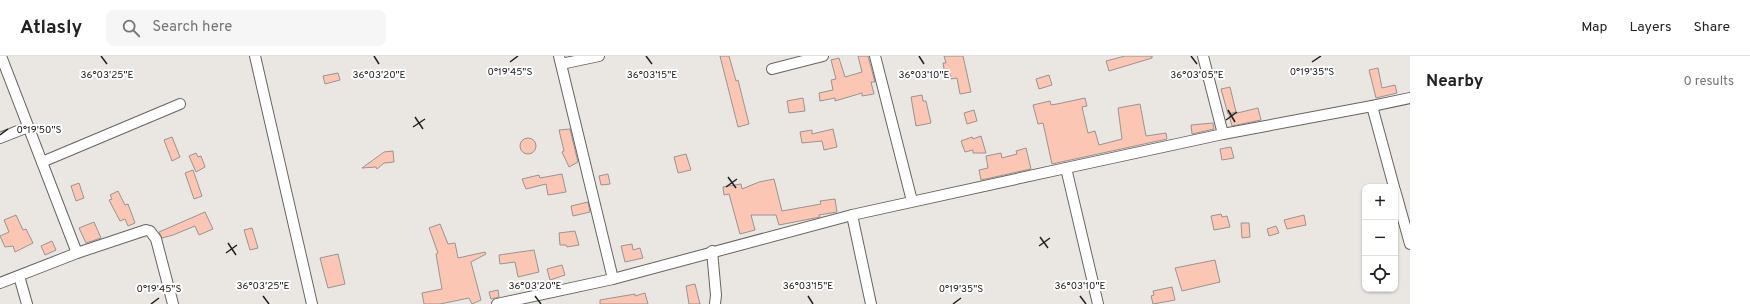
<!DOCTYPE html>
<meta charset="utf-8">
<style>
:root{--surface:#fff;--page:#f6f6f6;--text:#222;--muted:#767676;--line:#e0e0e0}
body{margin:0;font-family:Overpass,sans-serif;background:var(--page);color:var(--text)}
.controls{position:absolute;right:12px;bottom:12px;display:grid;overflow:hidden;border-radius:8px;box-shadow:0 1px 3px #0004}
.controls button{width:36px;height:36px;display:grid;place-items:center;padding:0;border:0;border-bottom:1px solid var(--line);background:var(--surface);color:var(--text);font:20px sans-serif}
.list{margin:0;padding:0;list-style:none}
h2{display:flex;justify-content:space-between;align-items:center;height:52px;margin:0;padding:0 16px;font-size:17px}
h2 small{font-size:13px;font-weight:400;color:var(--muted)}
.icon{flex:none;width:22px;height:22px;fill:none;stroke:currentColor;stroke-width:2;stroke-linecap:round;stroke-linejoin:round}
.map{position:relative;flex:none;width:1410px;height:248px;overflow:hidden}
header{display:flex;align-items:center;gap:24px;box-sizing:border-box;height:56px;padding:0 20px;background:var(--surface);border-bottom:1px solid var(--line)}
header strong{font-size:19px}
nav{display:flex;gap:22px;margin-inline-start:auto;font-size:14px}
.search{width:280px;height:36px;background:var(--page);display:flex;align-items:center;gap:10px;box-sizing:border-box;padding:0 14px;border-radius:8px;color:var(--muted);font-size:15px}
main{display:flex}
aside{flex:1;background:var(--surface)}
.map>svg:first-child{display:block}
.building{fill:#fbc6b3;stroke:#9a9492}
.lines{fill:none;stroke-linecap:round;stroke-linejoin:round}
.minor-casing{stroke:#686561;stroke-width:12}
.minor{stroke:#fff;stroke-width:10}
.ticks{fill:none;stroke:#22211f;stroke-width:1.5}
.ticks-label{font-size:10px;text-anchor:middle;fill:#22211f;stroke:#fff;stroke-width:4;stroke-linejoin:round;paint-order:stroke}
</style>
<header>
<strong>Atlasly</strong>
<div class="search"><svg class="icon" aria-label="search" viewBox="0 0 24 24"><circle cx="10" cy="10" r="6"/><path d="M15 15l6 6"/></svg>Search here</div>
<nav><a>Map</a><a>Layers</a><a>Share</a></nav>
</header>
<main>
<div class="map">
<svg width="1410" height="248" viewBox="0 0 1410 248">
<rect width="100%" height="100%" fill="#eae7e2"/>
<!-- building -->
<g class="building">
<path d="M720 0H729L736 25 738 24 749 68 738 71Z"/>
<path d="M858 0H868L875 26H871L874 38 862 40V37L835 45V42L820 45 819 37 833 34 831 24 836 23 831 4 839 2 845 21 862 16Z"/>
<path d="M944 0H963L971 36 960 38 957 22 951 23 950 18 945 19 943 7H946Z"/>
<path d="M1125 0H1152V2L1109 15 1106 5Z"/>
<path d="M1378 12 1382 32 1395 29 1397 37 1376 42 1369 14Z"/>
<path d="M338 17 340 24 325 28 323 20Z"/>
<path d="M1049 19 1052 29 1039 33 1036 23Z"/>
<path d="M1230 31 1236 56 1228 58 1221 33Z"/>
<path d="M922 39 923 45H926L931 67 916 70 911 41Z"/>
<path d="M803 42 805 55 789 57 787 45Z"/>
<path d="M1085 42 1087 50 1082 51 1088 77 1095 75 1099 89 1122 83 1118 52 1140 48 1146 80 1166 77 1167 83 1052 108 1043 67 1038 68 1033 49 1050 45 1051 49 1057 48Z"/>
<path d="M1258 52 1261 64 1232 70 1229 59Z"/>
<path d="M974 54 977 65 967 68 964 57Z"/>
<path d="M1213 67 1214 73 1192 78 1191 69Z"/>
<path d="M570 73 578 106 569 111 562 96 564 95 559 74Z"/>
<path d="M833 73 837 91 824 94 822 85 802 87 800 76 812 74V78Z"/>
<path d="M981 80 986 97H973V94L965 96 961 85 972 81 973 83Z"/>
<path d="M172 81 180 101 172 105 164 84Z"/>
<circle cx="528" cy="90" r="8"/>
<path d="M1231 91 1234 102 1222 104 1220 93Z"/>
<path d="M1026 92 1031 113 981 124 979 114 988 112 986 100 1001 97 1002 102 1017 98 1016 95Z"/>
<path d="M393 95 394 106 384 107 377 113 376 111 362 112 384 96Z"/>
<path d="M196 97 198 101 201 100 205 111 196 116 189 100Z"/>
<path d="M686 98 691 114 678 117 674 101Z"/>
<path d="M193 114 202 140 194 143 185 117Z"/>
<path d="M562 118 566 136 548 139 546 128 526 133 522 123 539 119 540 122Z"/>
<path d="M608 118 610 128 601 129 599 120Z"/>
<path d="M774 123 782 155 821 148 820 145 835 143 837 156 819 159 820 161 815 162 779 169 776 159H751L755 174 740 178 729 138 724 139 723 131 741 128 742 133 759 126Z"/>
<path d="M79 127 84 142 76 145 71 130Z"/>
<path d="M118 135 125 149 128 148 135 167 128 170 125 163 120 165 109 144 112 143 110 139Z"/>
<path d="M588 146 590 156 573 160 571 150Z"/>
<path d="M205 156 213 173 199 179 195 170 173 179 162 182 159 176Z"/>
<path d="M1221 158 1222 161 1227 160 1230 171 1214 174 1211 160Z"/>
<path d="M16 159 23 174 26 173 33 187 15 196 13 190 5 191 0 180 9 176 4 164Z"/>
<path d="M1304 159 1306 169 1287 173 1284 164Z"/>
<path d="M94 166 101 182 86 187 79 172Z"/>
<path d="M1241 167H1249L1250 181 1242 182Z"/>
<path d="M440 168 448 188 455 187 458 202 485 196 486 198 471 206 481 244 472 248 469 242 440 248H424L422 237 442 233 436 198 438 197 429 172Z"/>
<path d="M1276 170 1279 177 1269 180 1267 173Z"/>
<path d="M252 172 258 192 250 194 244 174Z"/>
<path d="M575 175 579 189 567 191 566 189H560L559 177Z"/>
<path d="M52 185 56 194 45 199 41 190Z"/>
<path d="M632 188 633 194 640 192 643 202 625 206 621 190Z"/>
<path d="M534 194 539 216 518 221 515 206 500 208 499 199Z"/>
<path d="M338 198 345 228 328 232 320 202Z"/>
<path d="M1215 204 1220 226 1182 235 1175 212Z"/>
<path d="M562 209 565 219 550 224 547 213Z"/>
<path d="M695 228 700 248H689L686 230Z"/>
<path d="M1172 231 1175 244 1153 248 1151 240 1154 239 1153 235Z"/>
<path d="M498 234 499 241 491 243 489 236Z"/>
<path d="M645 237 648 248H600V244L635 238V240Z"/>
</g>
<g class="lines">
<defs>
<g id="minor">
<path d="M1 0 77 197"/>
<path d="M255 0 312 248"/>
<path d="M559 0 613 223"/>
<path d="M875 0 912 145"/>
<path d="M1203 0 1223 78"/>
<path d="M561 8 599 0"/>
<path d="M772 13 823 0"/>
<path d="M1372 50 1394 131"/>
<path d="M0 82 28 71"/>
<path d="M42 106 180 48"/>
<path d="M1066 112 1223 78 1372 50 1410 42"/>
<path d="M1395 134 1410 188"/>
<path d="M852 159 871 248"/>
<path d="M712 195 716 239 715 248"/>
<path d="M19 220 27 248"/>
<path d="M0 227 77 197 146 174 150 175 156 183 173 248"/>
<path d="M497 248 613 223 852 159 1066 112 1098 248"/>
</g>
</defs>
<!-- minor casing -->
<use href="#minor" class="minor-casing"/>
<!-- minor -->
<use href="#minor" class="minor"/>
</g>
<!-- ticks -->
<path class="ticks" d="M101 0 107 8M374 0 379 8M646 0 652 8M919 0 924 8M1191 0 1197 8M510 6 518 0M1312 6 1321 0M1228 54 1235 66M415 61 423 73M1226 64 1237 56M413 71 425 63M0 79 8 73M728 121 736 132M726 131 737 123M1040 181 1048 192M228 187 236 199M1039 190 1050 182M226 197 237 189M263 240 269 248M535 240 541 248M808 240 813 248M1080 240 1086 248M151 248 159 242M953 248 961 242"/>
<g class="ticks-label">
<text x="510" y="19">0°19'45"S</text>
<text x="1312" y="19">0°19'35"S</text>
<text x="924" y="22">36°03'10"E</text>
<text x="1197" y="22">36°03'05"E</text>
<text x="379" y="22">36°03'20"E</text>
<text x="107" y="22">36°03'25"E</text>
<text x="652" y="22">36°03'15"E</text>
<text x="39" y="77">0°19'50"S</text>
<text x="263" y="233">36°03'25"E</text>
<text x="535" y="233">36°03'20"E</text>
<text x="808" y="233">36°03'15"E</text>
<text x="1080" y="233">36°03'10"E</text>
<text x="159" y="236">0°19'45"S</text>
<text x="961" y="236">0°19'35"S</text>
</g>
</svg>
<div class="controls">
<button>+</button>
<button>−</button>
<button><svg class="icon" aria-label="locate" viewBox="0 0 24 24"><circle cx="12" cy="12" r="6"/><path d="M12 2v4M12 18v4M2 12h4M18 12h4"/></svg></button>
</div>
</div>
<aside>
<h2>Nearby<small>0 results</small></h2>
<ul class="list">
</ul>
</aside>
</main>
